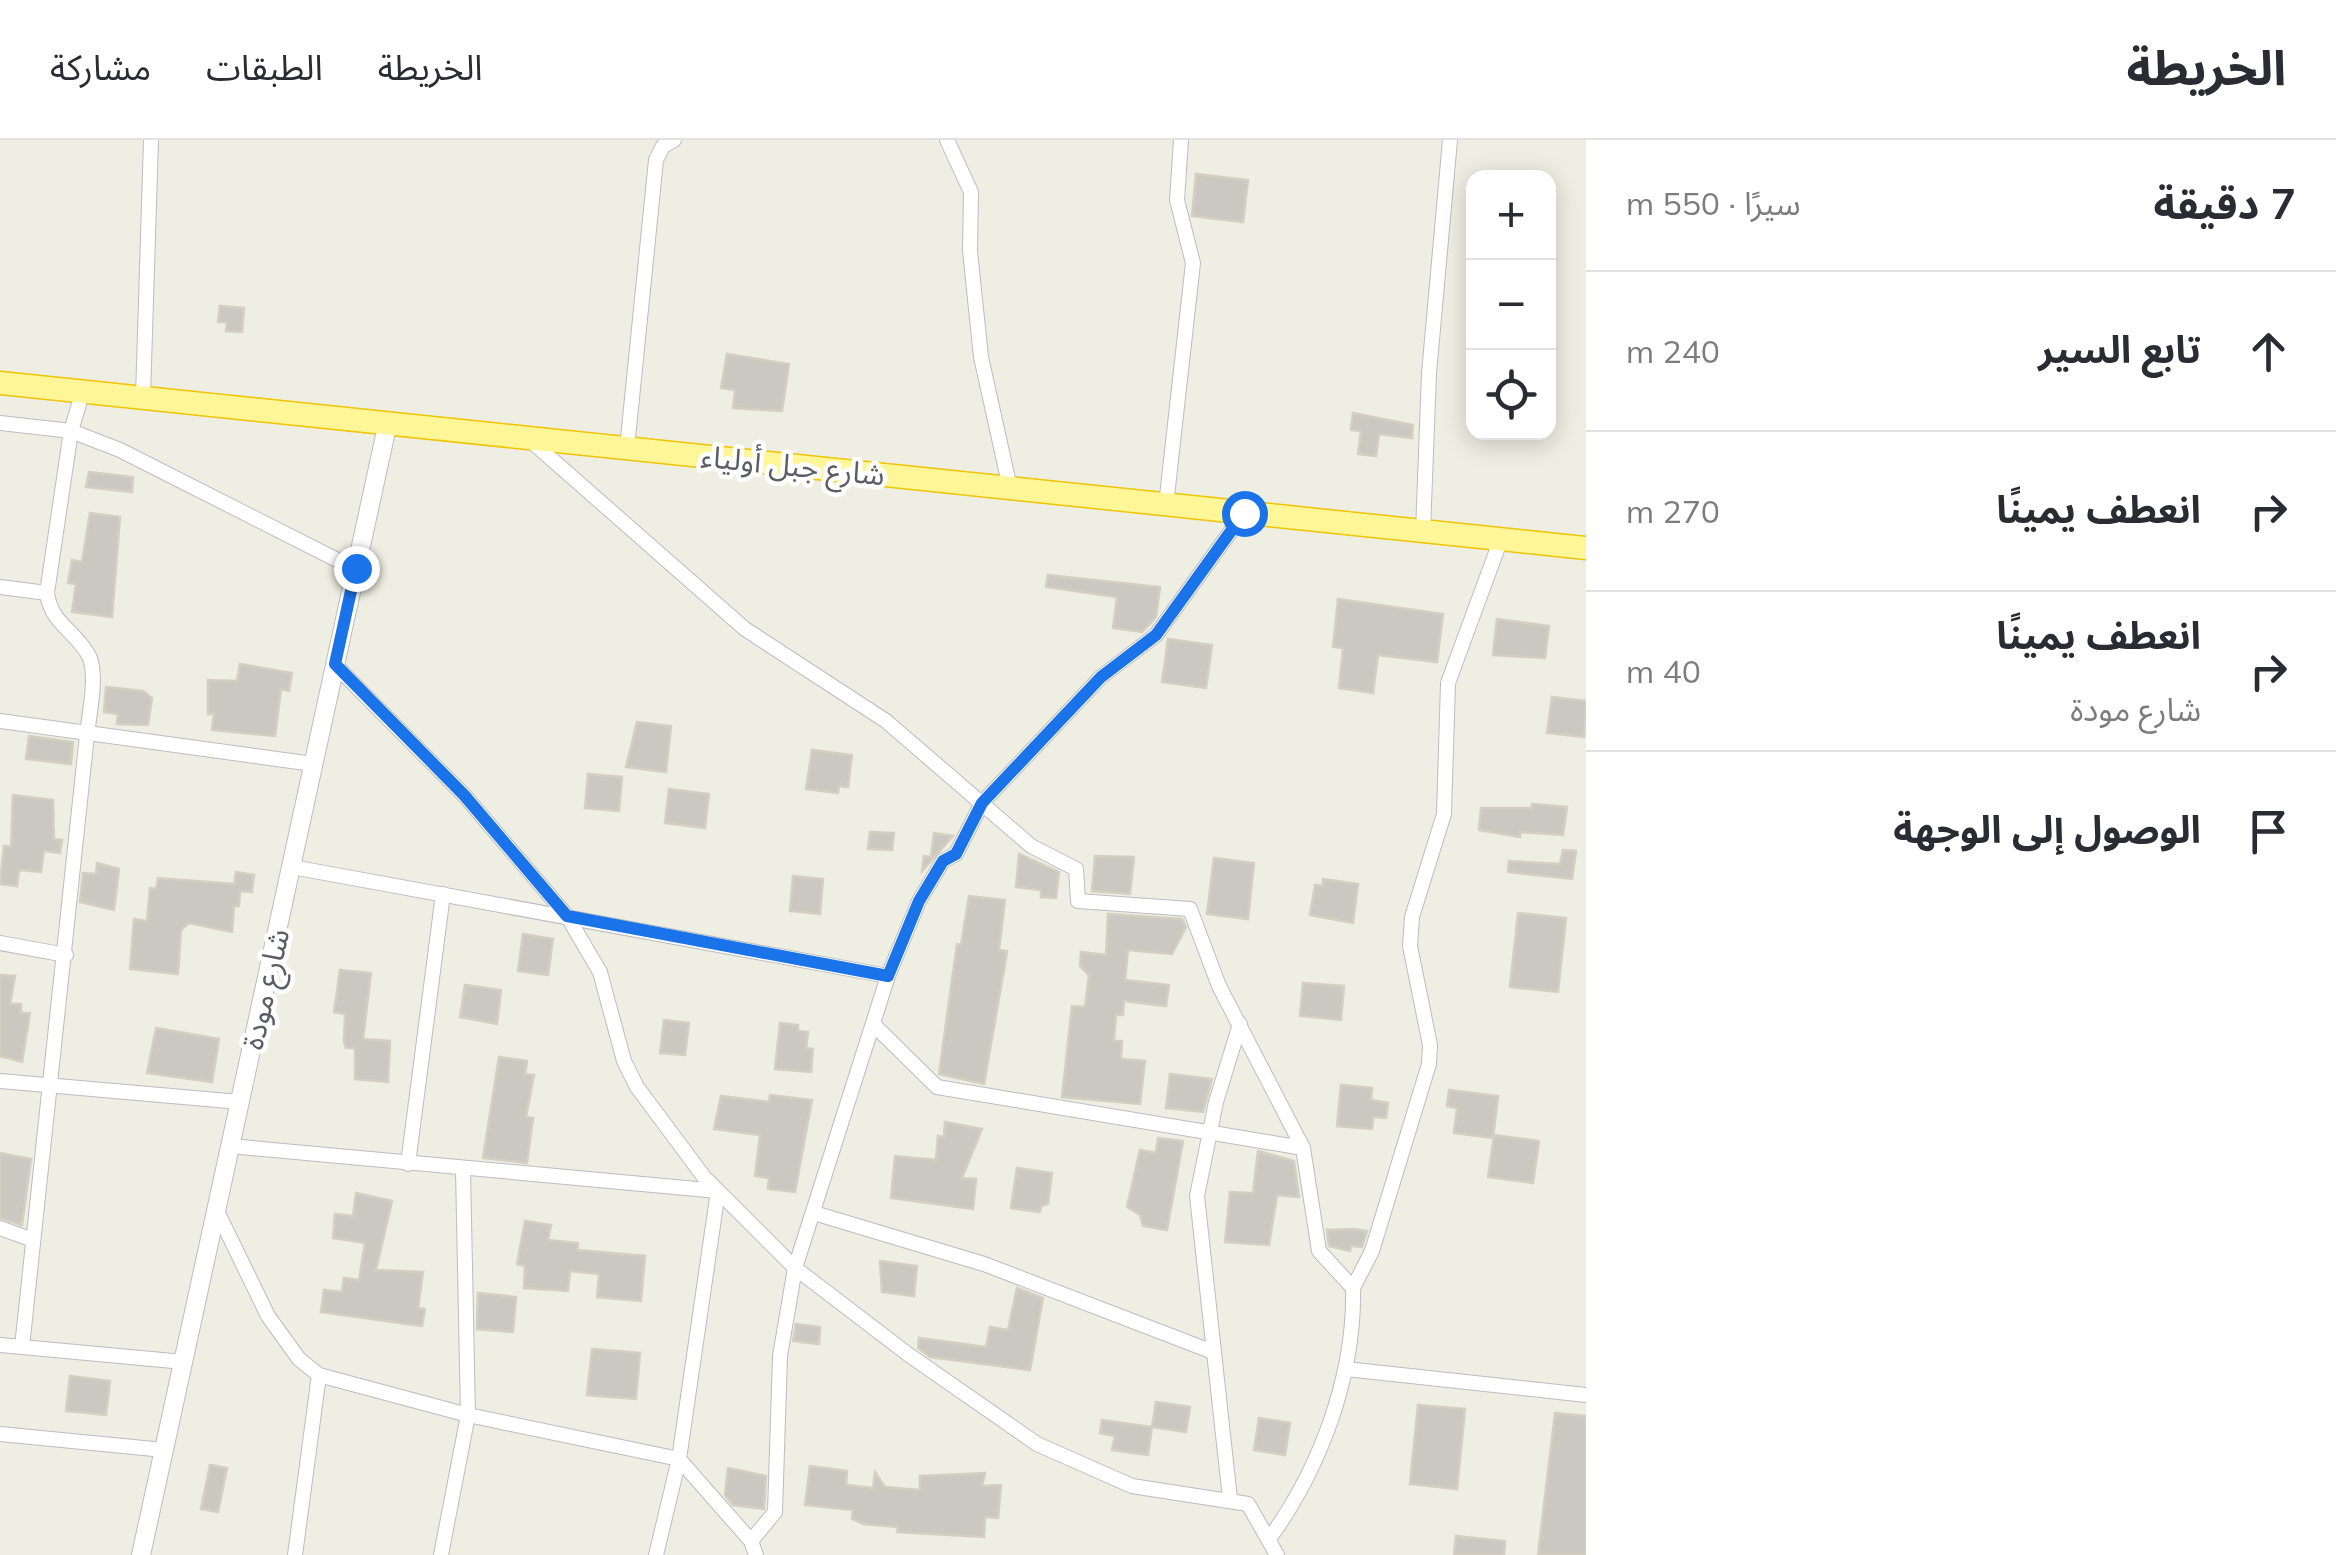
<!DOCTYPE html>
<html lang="ar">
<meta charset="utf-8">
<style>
:root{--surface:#fff;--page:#f7f7f7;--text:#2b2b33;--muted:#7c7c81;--line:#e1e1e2}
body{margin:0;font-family:Mulish,"Noto Sans Arabic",sans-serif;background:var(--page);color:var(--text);direction:rtl}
.controls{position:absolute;right:30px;top:30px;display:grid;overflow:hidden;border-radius:20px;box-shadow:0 5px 25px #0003}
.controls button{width:90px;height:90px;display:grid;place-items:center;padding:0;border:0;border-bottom:2px solid var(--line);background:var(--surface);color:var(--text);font:50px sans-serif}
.stop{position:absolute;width:30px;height:30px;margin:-22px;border:8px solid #1a73e8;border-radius:50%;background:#fff}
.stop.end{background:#1a73e8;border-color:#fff;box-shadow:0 2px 10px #0008}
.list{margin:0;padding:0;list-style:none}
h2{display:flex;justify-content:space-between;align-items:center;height:130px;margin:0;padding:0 40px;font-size:42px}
h2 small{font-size:32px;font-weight:400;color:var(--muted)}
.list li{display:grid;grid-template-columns:65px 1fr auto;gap:30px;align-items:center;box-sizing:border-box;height:160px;padding:0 40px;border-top:2px solid var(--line)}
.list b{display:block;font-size:38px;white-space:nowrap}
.list p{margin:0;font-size:32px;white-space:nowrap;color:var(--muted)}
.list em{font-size:32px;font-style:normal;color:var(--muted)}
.icon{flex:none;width:55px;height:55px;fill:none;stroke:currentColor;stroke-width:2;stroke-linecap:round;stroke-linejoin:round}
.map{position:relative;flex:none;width:1586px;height:1415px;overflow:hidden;direction:ltr}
header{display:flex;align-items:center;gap:60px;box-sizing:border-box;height:140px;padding:0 50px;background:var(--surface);border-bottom:2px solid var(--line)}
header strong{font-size:48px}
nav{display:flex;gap:55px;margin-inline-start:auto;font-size:35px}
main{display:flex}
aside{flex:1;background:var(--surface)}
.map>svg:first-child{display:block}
.building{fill:#cac8c0;stroke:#d4d0c1;stroke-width:2.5}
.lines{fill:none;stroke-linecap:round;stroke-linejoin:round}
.minor-casing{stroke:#bbbcc3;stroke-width:16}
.tertiary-casing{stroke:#bbbcc3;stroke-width:20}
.trunk-casing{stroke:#f1c400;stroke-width:25}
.minor{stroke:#fff;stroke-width:14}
.tertiary{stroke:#fff;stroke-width:18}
.trunk{stroke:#fff698;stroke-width:22}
.route{stroke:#1a73e8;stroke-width:12}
.labels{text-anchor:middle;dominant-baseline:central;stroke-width:9;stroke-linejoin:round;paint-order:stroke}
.street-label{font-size:30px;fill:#5b5e65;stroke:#fff}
</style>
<header>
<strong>الخريطة</strong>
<nav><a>الخريطة</a><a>الطبقات</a><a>مشاركة</a></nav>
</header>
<main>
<aside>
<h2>7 دقيقة<small>سيرًا · 550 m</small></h2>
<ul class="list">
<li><svg class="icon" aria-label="ahead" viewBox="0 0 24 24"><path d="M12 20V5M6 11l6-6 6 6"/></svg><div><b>تابع السير</b></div><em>240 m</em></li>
<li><svg class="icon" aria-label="right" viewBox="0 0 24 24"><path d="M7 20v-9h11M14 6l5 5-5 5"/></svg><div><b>انعطف يمينًا</b></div><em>270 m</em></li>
<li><svg class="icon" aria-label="right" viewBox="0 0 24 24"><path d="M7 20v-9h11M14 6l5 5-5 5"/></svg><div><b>انعطف يمينًا</b><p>شارع مودة</p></div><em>40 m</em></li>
<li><svg class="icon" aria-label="arrive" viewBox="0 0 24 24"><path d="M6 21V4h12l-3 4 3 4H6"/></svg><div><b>الوصول إلى الوجهة</b></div></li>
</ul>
</aside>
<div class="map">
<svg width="1586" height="1415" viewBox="0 0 1586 1415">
<rect width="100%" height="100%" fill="#efeee3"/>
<!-- building -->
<g class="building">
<path d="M1196 34 1248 40 1243 82 1192 76Z"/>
<path d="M220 166 244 168 242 192 226 191 227 182H218Z"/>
<path d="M727 214 789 224 782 271 733 268 735 250 721 248Z"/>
<path d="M1353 273 1413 285 1412 298 1379 294 1376 316 1358 314 1361 291 1351 290Z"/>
<path d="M89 332 133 337 132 352 86 347Z"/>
<path d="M90 373 120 377 112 477 72 472 76 444 68 443 72 420 82 422Z"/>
<path d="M1048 435 1160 447 1156 477 1142 492 1113 488 1117 457 1046 447Z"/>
<path d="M1338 459 1443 474 1437 522 1378 515 1373 553 1339 548 1343 508 1333 507Z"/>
<path d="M1497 479 1549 486 1545 518 1493 515Z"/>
<path d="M1168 499 1212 505 1206 548 1162 542Z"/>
<path d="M240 524 292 533 289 551 281 549 275 596 212 590 214 574H208V540L237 541Z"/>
<path d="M106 547 143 551 152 558 148 585 117 584 118 574 104 572Z"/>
<path d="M1552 557 1586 561 1584 597 1547 593Z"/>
<path d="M637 582 671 586 666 632 626 627Z"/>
<path d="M29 596 73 602 71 624 26 619Z"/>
<path d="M812 610 852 615 848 647 839 646 838 653 806 649Z"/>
<path d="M588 634 622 637 619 671 585 668Z"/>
<path d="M669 649 709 654 705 688 665 683Z"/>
<path d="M13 655 53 660 54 699 62 700 60 713 44 711 41 732 19 730 17 746 0 744 4 706 11 707Z"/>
<path d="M1532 664 1567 667 1563 695 1520 692V697L1479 690 1481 668H1532Z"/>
<path d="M870 692 894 693 892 710 868 709Z"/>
<path d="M934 693 953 696 922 731 924 716 931 717Z"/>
<path d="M1563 710 1576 711 1572 739 1508 732 1509 721 1560 724Z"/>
<path d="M1019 714 1059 732 1056 758 1041 757V750L1016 747Z"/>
<path d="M1095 716 1134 717 1130 754 1092 751Z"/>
<path d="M1214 718 1254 723 1248 779 1207 774Z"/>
<path d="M97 723 119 729 114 770 80 762 83 733 96 734Z"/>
<path d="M236 732 254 735 252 752 240 751 239 766H234L232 792 189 783 181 790 178 834 130 829 134 779 147 781 150 748 156 749 158 738 234 744Z"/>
<path d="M793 736 823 739 820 774 790 771Z"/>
<path d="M1323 739 1358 744 1353 783 1310 775 1315 745 1323 746Z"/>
<path d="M969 756 1005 760 999 810 1007 811 1005 824 984 944 939 934 957 804 961 805Z"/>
<path d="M1518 773 1566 778 1558 852 1510 847Z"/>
<path d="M1108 774 1182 779 1186 787 1172 814 1128 810 1125 840 1169 845 1166 866 1124 861 1123 875H1116L1114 901H1122L1121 919 1145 921 1140 964 1062 957 1072 866 1085 867 1086 860 1089 835 1080 826 1081 812 1106 815Z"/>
<path d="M523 794 553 799 548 835 518 831Z"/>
<path d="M340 830 371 833 363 899 390 901 388 942 355 939V908H346L344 902 345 874 334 872Z"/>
<path d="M0 835 15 836 10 864H21V873H30L22 922 0 916Z"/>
<path d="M1303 843 1344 846 1341 880 1300 876Z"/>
<path d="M465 845 501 850 497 884 460 877Z"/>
<path d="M664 880 689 883 685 915 660 913Z"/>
<path d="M780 883 798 885V891L808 892 806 908 813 909 811 932 775 929Z"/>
<path d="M156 888 219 899 212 942 147 933Z"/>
<path d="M499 917 527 921 525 934 534 935 526 977 533 978 527 1023 483 1018Z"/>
<path d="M1170 934 1212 939 1203 972 1166 968Z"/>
<path d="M1341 945 1372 948 1371 960 1388 963 1386 978 1373 977 1372 989 1337 986Z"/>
<path d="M1449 950 1498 956 1493 998 1454 993 1457 968 1447 966Z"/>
<path d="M770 955 812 960 795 1052 768 1049 769 1038 755 1036 760 995 714 989 721 956 769 962Z"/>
<path d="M945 982 982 989 962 1038 976 1039 973 1069 891 1058 895 1016 936 1020 938 996 944 997Z"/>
<path d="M1494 995 1539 1001 1533 1043 1488 1037Z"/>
<path d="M1158 998 1183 1001 1167 1090 1143 1086 1140 1075 1127 1067 1140 1010 1156 1013Z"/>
<path d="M1258 1011 1294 1021 1299 1057 1277 1055 1269 1105 1225 1102 1230 1052 1253 1053Z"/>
<path d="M0 1013 31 1019 22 1085 0 1078Z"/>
<path d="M1017 1028 1052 1033 1048 1064 1041 1066 1040 1072 1011 1068Z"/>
<path d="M356 1053 392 1061 376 1130 423 1132 418 1168 425 1169 422 1186 321 1172 324 1150 342 1152 344 1138 359 1140 365 1103 333 1098 335 1074 353 1076Z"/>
<path d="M525 1081 551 1085 548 1100 578 1103 577 1110 645 1116 641 1161 597 1157 599 1134 570 1131 568 1151 524 1148 525 1126 517 1124Z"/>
<path d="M1353 1089 1367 1091 1362 1107 1351 1106 1350 1111 1329 1106 1327 1090Z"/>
<path d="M880 1121 917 1126 914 1156 882 1152Z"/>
<path d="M1017 1148 1043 1158 1030 1230 930 1217 918 1208 919 1198 986 1207 990 1187 1008 1190Z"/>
<path d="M478 1153 516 1157 513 1192 477 1189Z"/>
<path d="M796 1184 820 1187 819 1204 793 1201Z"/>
<path d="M592 1209 640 1213 636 1259 587 1255Z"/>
<path d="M70 1236 110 1241 106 1275 66 1271Z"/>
<path d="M1156 1262 1190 1267 1186 1292 1152 1287Z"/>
<path d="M1418 1265 1465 1269 1457 1349 1410 1344Z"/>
<path d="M1555 1273 1586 1276V1415H1538Z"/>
<path d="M1259 1278 1290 1283 1285 1315 1254 1310Z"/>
<path d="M1102 1280 1152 1287 1148 1315 1112 1310 1115 1296 1100 1293Z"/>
<path d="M210 1325 227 1328 218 1372 201 1369Z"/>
<path d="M810 1326 847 1331 846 1345 873 1348 875 1332 885 1347 920 1350V1336L985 1333 982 1346 1001 1345 998 1378 985 1377 984 1397 897 1392 898 1387 864 1384 852 1379 853 1370 805 1365Z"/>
<path d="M728 1328 766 1336 764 1369 733 1365 725 1355Z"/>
<path d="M1456 1396 1505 1401 1504 1415H1454Z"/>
</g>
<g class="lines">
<defs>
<g id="minor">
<path d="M947 0 971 52 970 111 981 217 1010 348"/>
<path d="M143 257 151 0"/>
<path d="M0 283 71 291 120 310 355 429"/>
<path d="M531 301 745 489 886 581 1031 706 1076 729 1078 761 1190 769 1219 846 1303 1008 1319 1111 1353 1148C1355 1236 1320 1329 1269 1399"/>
<path d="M627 308 656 20 663 6 674 0"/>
<path d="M1166 365 1193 123 1177 60 1181 0"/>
<path d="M1423 392 1429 233 1450 0"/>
<path d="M0 447 47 453"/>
<path d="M335 525 464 655 567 776 600 832 624 921 637 947 704 1037 795 1128 909 1215 1037 1304 1132 1346 1248 1364 1277 1415"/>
<path d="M0 581 313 624"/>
<path d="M292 727 888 836"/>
<path d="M0 803 66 815"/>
<path d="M874 885 937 947 1303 1008"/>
<path d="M0 941 240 962"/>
<path d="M230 1006 718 1051 679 1319 656 1415"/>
<path d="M408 1024 443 754"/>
<path d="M216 1069 268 1176 299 1219 319 1235 468 1275 679 1319 751 1401 756 1415"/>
<path d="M814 1073 984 1124 1213 1212"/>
<path d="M0 1088 33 1100"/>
<path d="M1353 1148 1372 1111 1429 924 1430 905 1410 806 1412 777 1444 674 1448 543 1501 399"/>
<path d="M0 1205 184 1222"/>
<path d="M22 1207 87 595C89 574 98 535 89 516 76 491 51 484 47 453L71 291 83 251"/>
<path d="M1346 1229 1586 1255"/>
<path d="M0 1294 164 1310"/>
<path d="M1230 1359 1197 1056 1216 962 1240 884"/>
<path d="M751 1401 775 1372 780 1216 795 1128 888 836 919 761 943 721 956 714 982 663 1101 537 1156 495 1244 373"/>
<path d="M295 1415 319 1235"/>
<path d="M441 1415 468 1275 463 1029"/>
</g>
<path id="tertiary" d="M141 1415 388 282"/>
<path id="trunk" d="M0 243 1586 408"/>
</defs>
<!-- minor casing -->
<use href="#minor" class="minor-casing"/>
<!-- tertiary casing -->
<use href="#tertiary" class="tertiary-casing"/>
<!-- trunk casing -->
<use href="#trunk" class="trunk-casing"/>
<!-- minor -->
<use href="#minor" class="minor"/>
<!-- tertiary -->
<use href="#tertiary" class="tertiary"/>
<!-- trunk -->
<use href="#trunk" class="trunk"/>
</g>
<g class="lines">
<!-- route -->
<path class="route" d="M356 428 335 524 464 655 567 776 888 836 919 761 943 721 956 714 982 663 1101 537 1156 495 1244 373"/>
</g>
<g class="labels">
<!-- street labels -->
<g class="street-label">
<text transform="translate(793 325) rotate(6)">شارع جبل أولياء</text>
<text transform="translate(265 849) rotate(-77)">شارع مودة</text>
</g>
</g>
</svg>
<div class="controls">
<button>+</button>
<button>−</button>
<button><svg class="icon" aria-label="locate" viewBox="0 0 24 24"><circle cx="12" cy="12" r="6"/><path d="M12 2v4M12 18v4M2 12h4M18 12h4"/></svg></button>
</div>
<div class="stop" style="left:1244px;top:373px"></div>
<div class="stop end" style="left:356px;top:428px"></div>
</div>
</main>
